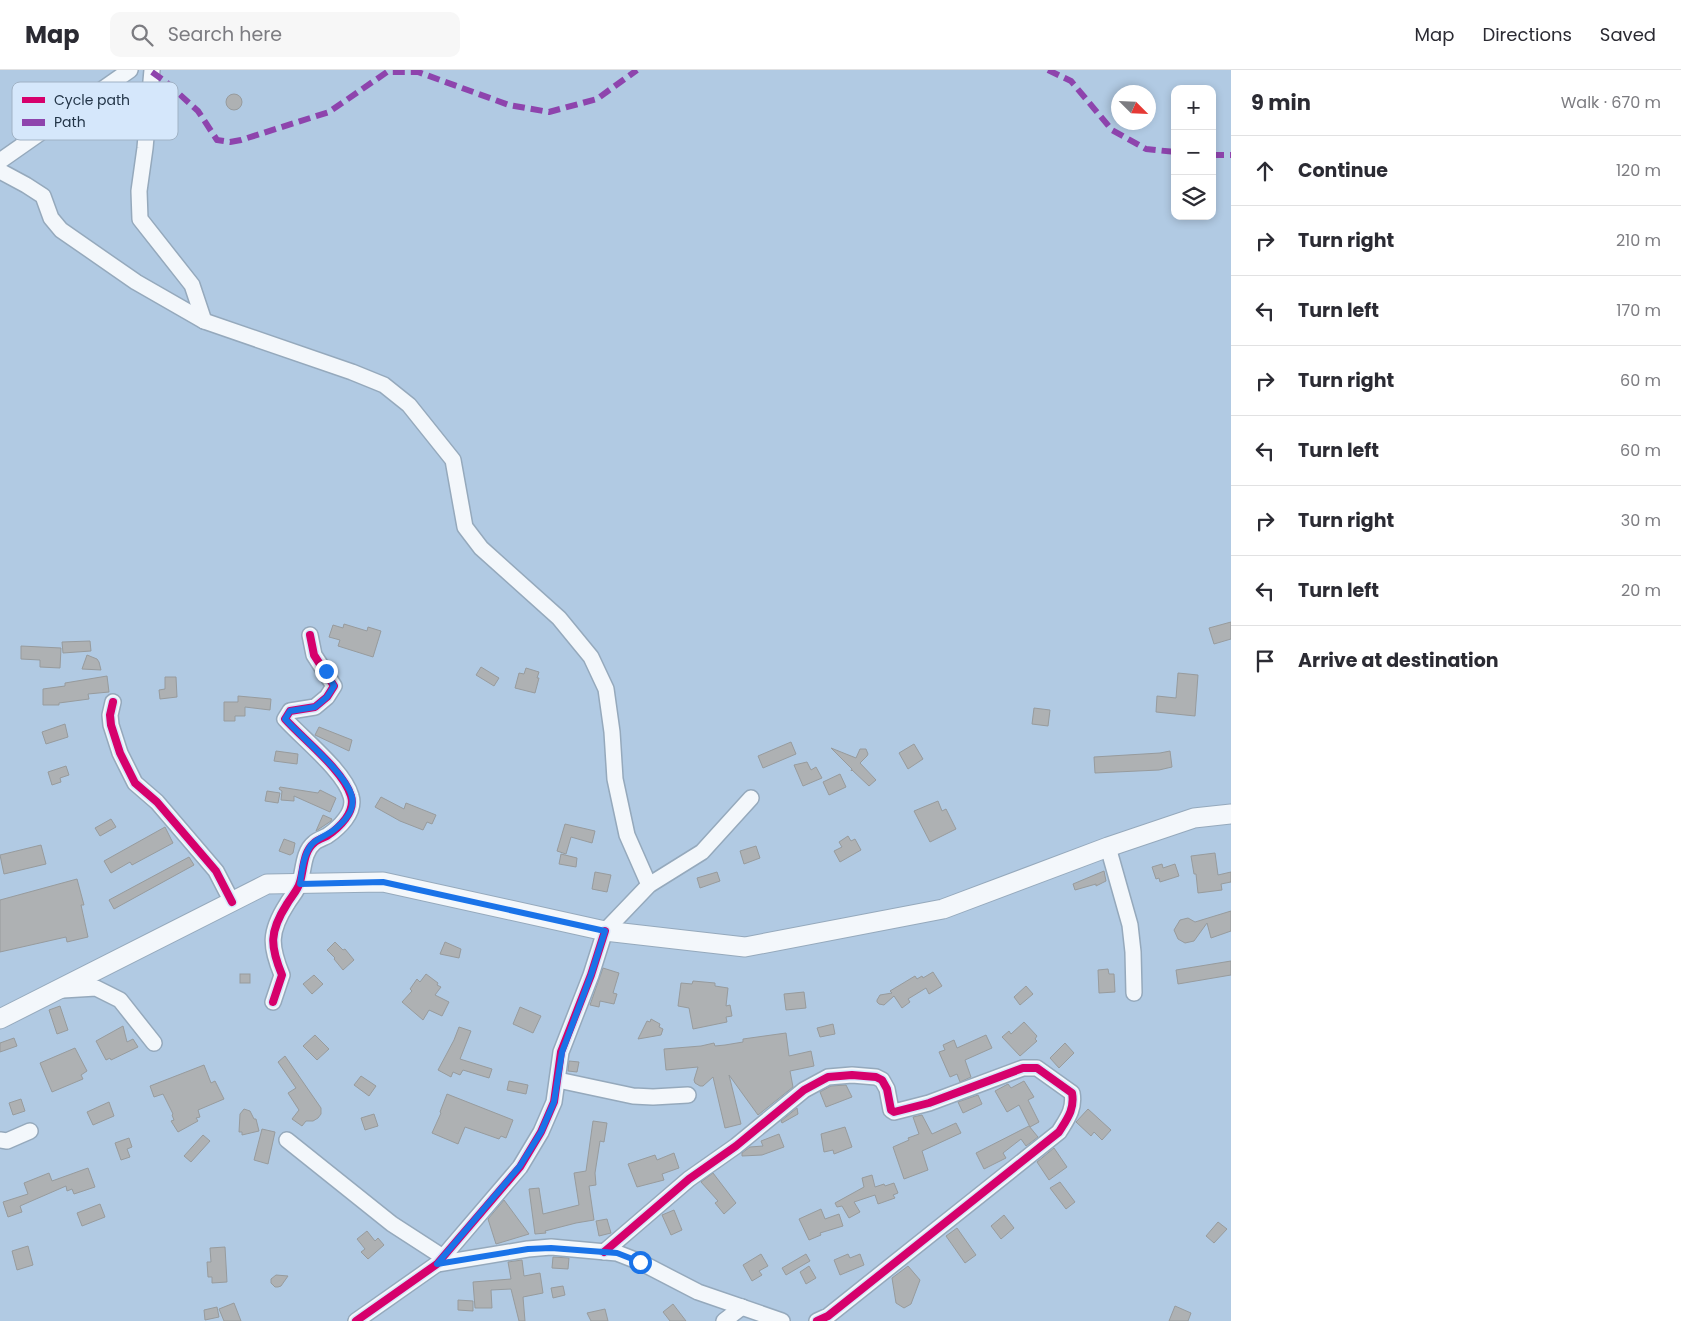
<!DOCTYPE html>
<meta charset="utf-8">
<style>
:root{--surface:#fff;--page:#f7f7f7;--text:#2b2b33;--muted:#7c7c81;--line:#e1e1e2}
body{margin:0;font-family:Poppins,sans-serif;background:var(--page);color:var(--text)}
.controls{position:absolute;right:15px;top:15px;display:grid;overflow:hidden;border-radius:10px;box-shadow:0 2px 8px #0003}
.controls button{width:45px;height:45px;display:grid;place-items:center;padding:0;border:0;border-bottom:1px solid var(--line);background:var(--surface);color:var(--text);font:25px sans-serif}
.compass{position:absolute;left:1111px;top:15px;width:45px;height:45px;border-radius:50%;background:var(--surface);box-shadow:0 2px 8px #0003;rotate:114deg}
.stop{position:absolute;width:15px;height:15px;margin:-11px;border:4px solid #1a73e8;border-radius:50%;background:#fff}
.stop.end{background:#1a73e8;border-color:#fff;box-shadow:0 1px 5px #0008}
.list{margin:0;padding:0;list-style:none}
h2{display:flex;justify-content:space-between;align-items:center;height:65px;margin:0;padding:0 20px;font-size:21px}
h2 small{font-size:16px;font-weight:400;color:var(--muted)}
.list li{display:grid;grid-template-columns:32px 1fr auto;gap:15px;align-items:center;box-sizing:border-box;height:70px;padding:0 20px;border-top:1px solid var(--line)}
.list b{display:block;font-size:19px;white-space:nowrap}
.list em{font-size:16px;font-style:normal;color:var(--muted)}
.icon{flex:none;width:28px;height:28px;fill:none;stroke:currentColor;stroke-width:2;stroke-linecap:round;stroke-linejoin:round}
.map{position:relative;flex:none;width:1231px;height:1251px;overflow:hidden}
header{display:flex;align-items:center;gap:30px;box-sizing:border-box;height:70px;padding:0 25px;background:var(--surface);border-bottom:1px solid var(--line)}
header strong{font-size:24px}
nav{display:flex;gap:28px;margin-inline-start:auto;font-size:18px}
.search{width:350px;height:45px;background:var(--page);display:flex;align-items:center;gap:12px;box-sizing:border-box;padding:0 18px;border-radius:10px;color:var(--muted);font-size:19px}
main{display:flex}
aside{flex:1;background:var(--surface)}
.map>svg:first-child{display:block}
.building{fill:#aeb1b3;stroke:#979b9d}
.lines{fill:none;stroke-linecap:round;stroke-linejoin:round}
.minor-casing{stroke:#95a9bc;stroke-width:18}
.major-casing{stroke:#95a9bc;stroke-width:21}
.minor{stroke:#f3f7fb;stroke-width:15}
.major{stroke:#f3f7fb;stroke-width:19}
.quiet{stroke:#8e44ad;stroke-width:6;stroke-dasharray:12 6;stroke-linecap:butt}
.cycleway-casing{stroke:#d5e7fb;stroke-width:11}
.cycleway{stroke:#d6006c;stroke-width:8}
.route{stroke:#1a73e8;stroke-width:6}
.key{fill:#d5e7fb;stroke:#a0b2c5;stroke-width:1}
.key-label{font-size:14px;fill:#233548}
</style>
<header>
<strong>Map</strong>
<div class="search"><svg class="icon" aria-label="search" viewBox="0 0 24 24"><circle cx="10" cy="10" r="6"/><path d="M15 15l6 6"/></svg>Search here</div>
<nav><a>Map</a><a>Directions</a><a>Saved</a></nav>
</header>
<main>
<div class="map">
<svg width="1231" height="1251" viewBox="0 0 1231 1251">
<rect width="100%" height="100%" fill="#b1cae3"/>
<!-- building -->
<g class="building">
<circle cx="234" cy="32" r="8"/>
<path d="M1231 552V569L1214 574 1209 558Z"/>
<path d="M344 554 367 561 368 557 381 561 373 587 338 576 340 570 329 567 333 555 343 558Z"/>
<path d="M90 571 91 581 63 583 62 572Z"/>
<path d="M21 576 61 578 60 598 40 597V590L21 589Z"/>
<path d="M87 585 97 589 99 592 101 600 82 599Z"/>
<path d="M481 597 499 608 494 616 476 605Z"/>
<path d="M526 598 539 602 537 608H539L535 623 515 618 519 603 524 604Z"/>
<path d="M1178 603 1198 605 1195 646 1156 642 1157 626 1176 628Z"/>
<path d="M107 606 109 622 88 624 89 629 59 633V635H43V619L65 616V613Z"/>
<path d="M165 607H176L177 627 160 629 159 620 165 619Z"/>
<path d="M238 626 271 629 270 640 245 637V646H235V651H224V632H238Z"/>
<path d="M1034 638 1050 640 1048 656 1032 654Z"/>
<path d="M65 654 68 667 46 674 42 662Z"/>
<path d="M319 657 352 670 349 681 315 665Z"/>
<path d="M791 672 796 684 763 698 758 686Z"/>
<path d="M914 674 923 689 908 699 899 683Z"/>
<path d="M831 678 856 688 860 679H866L868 684 867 686 860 693 876 710 869 716 852 700 851 701 852 699Z"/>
<path d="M276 681 298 684 297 694 274 691Z"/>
<path d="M1170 681 1172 697 1159 700 1095 703 1094 687 1160 683Z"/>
<path d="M807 692 811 700 816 697 822 708 803 716 794 695Z"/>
<path d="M66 696 69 705 60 708 61 712 52 715 48 702Z"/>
<path d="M840 704 846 717 829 725 823 712Z"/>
<path d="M280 717 318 723 320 720 336 728 330 742 294 726V731L281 730 282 721 279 719Z"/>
<path d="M267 721 280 723 278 733 265 731Z"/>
<path d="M381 727 404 739 406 733 436 745 432 754 427 752 423 760 400 751 375 737Z"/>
<path d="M938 731 942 741 946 739 956 759 930 772 914 741Z"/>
<path d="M323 745 332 749 331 751 316 761Z"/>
<path d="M111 749 116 757 100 766 95 758Z"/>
<path d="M565 754 595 761 592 773 571 767 566 784 557 781Z"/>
<path d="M165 757 173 773 132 795 130 792 111 803 104 791Z"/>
<path d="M848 766 851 771 855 769 861 780 840 792 834 781 842 777 839 772Z"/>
<path d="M284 769 295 773 293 783 290 785 279 781Z"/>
<path d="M41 775 46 794 4 804 0 785Z"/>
<path d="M756 776 760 788 744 794 740 781Z"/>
<path d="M1215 783 1218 805 1231 802V812L1221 814 1222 820 1198 823 1196 804H1194L1191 786Z"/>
<path d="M561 784 577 788 576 797 559 794Z"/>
<path d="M189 787 194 795 114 839 109 830Z"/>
<path d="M1162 794 1163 798 1175 794 1179 806 1160 812 1159 808 1156 809 1152 797Z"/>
<path d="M1104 801 1106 811 1096 816V814L1075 820 1073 814Z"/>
<path d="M595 802 611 805 607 822 592 819Z"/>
<path d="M717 802 720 811 700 818 697 808Z"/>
<path d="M77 809 84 835H81L88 867 67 872 66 867 0 882V830Z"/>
<path d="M1231 841V861L1211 868 1207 853 1194 871 1185 873 1178 869 1174 860 1180 850 1188 848 1195 852Z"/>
<path d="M335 872 343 880 345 879 354 890 343 900 334 889 335 888 327 880Z"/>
<path d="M445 872 461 879 459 888 440 884Z"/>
<path d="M1231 891V905L1178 914 1176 900Z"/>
<path d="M603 898 619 903 613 923 617 924 614 934 600 931 599 937 590 935Z"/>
<path d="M1108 899 1109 904H1114L1115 922 1099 923 1098 900Z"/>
<path d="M933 902 942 916 929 924 926 918 908 929 910 932 902 938 894 926 884 935 879 934 877 932V930L880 925 892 923 890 921 915 906 917 909 922 906 923 908Z"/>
<rect x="240" y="904" width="10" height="9"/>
<path d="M426 904 438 913 437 915 441 917 435 925 449 932 442 946 429 940 423 950 402 932 412 921 410 919 417 909 420 912Z"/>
<path d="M314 905 323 914 312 924 303 914Z"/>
<path d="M693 911 715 913V916L728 918 726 936 730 935 732 946 726 947 727 952 693 959 689 938 678 936 681 913 692 914Z"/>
<path d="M1026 916 1033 924 1020 935 1014 927Z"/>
<path d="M804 922 806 938 786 940 784 924Z"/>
<path d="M60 936 68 960 57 964 49 940Z"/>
<path d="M520 937 541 946 533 963 513 954Z"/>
<path d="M651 949 660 954 659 957 663 959 661 965 638 969 647 951 650 952Z"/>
<path d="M1024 952 1037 966 1035 969 1037 971 1020 986 1002 967 1009 961 1011 964Z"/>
<path d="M833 954 835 964 820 967 817 958Z"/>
<path d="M123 956 127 972 133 969 138 977 111 990 110 988 106 990 96 971Z"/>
<path d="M459 957 471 961 460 989 492 999 489 1008 463 1000 460 1005 453 1002 451 1007 438 1000 454 970Z"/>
<path d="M786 963 789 986 811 981 814 996 790 1001 793 1017 758 1045 729 1005 741 1054 725 1058 713 1007 703 1016H700L695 1013 694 1010 698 997 666 1000 664 979 701 976 714 973 715 976 725 975 743 972V969Z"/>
<path d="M315 965 329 979 317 990 303 976Z"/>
<path d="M986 965 992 978 965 990 971 1007 960 1012 957 1004 950 1007 939 982 945 980 943 975 954 970 957 978Z"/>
<path d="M14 968 17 976 0 982V973Z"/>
<path d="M1065 973 1074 983 1059 998 1050 988Z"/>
<path d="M75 978 87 1001 81 1005 83 1009 52 1022 40 993Z"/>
<path d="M285 986 321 1038V1044L318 1048 313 1051H306L302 1056 292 1049 299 1040 288 1023 296 1018 278 992Z"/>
<path d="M569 991 579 992 577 1002 568 1001Z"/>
<path d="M204 995 211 1013 215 1011 224 1029 198 1040 200 1047 196 1048 198 1051 178 1062 171 1051 174 1050 172 1045 173 1044 163 1024 154 1027 150 1016Z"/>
<path d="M361 1006 376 1016 369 1026 354 1015Z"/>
<path d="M509 1011 528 1015 526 1024 507 1020Z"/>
<path d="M1024 1011 1034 1027 1028 1030 1039 1052 1030 1057 1019 1035 1007 1042 995 1021 1008 1014 1011 1018Z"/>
<path d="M846 1015 852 1027 826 1037 820 1022 831 1016Z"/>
<path d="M447 1024 513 1050 506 1068 501 1066 499 1069 465 1057 458 1074 432 1063 441 1043 440 1042Z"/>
<path d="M978 1025 982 1034 963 1043 958 1032Z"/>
<path d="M21 1029 25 1041 13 1045 9 1033Z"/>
<path d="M109 1032 114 1046 93 1055 87 1042Z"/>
<path d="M797 1038 798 1044 782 1053 781 1051Z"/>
<path d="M244 1039 250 1041 254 1049H256L259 1061 242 1065V1062H239L240 1044Z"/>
<path d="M1088 1039 1111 1060 1102 1070 1094 1062 1091 1066 1076 1052Z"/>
<path d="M374 1044 378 1056 365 1060 361 1048Z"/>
<path d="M922 1045 932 1064 956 1053 961 1063 922 1081 928 1100 904 1109 893 1077 909 1070 908 1068 919 1064 913 1047Z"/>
<path d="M593 1051 607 1053 604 1072 600 1071 595 1103 596 1115 589 1116 594 1150 576 1153 545 1161 546 1163 535 1164 529 1119 539 1118 543 1144 579 1135 574 1103 586 1101Z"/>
<path d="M1029 1056 1038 1067 1026 1076 1021 1069 1003 1083 1006 1088 984 1099 976 1083Z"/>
<path d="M845 1057 852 1077 834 1084 833 1080 824 1082 821 1064Z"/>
<path d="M262 1059 275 1062 268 1094 254 1090Z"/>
<path d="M779 1064 784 1077 762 1085 742 1086V1083L750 1077 763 1076 761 1071Z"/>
<path d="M203 1065 210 1071 191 1092 184 1086Z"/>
<path d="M129 1068 132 1077 127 1079 130 1087 121 1090 115 1073Z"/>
<path d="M1054 1078 1067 1097 1049 1110 1037 1092Z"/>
<path d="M674 1083 679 1098 662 1104 664 1110 637 1117 628 1094 655 1085 657 1090Z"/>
<path d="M88 1098 95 1117 74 1124 72 1119 67 1121 66 1116 20 1136 22 1142 8 1147 3 1132 28 1124 24 1113 49 1103 52 1111Z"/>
<path d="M713 1103 736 1133 724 1144 715 1133 718 1131 701 1112Z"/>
<path d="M872 1105 875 1117 884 1114 885 1116 894 1113 898 1123 893 1125 895 1128 878 1134 875 1125 854 1132 860 1142 849 1148 842 1136 837 1137 835 1133 864 1117 862 1108Z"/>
<path d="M1060 1112 1075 1132 1066 1139 1050 1118Z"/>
<path d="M504 1130 529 1164 496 1174 488 1149Z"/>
<path d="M100 1134 105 1147 82 1156 77 1143Z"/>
<path d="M821 1139 825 1149 839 1144 843 1156 820 1163 821 1165 809 1170 799 1149Z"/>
<path d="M674 1140 682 1160 671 1165 662 1145Z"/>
<path d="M1004 1145 1014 1158 1001 1169 991 1156Z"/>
<path d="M607 1149 611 1163 599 1166 596 1151Z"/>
<path d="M1218 1152 1227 1159 1214 1173 1206 1166Z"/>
<path d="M957 1158 976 1185 965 1193 946 1166Z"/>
<path d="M367 1161 375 1171 378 1168 384 1175 368 1189 361 1182 365 1179 357 1169Z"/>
<path d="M28 1176 33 1195 17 1200 12 1181Z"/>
<path d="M225 1177 227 1212 212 1213V1207H208L207 1192H211L210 1178Z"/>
<path d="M761 1184 768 1196 759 1201 762 1205 752 1211 743 1195Z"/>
<path d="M806 1184 810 1191 786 1205 782 1198Z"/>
<path d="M848 1184 850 1188 860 1184 864 1195 840 1205 834 1190Z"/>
<path d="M553 1187 569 1188 568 1199 552 1198Z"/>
<path d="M522 1190 524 1206 540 1203 543 1223 523 1227 525 1251H519L511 1219 491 1220 492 1238H475L473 1212 511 1209 508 1192Z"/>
<path d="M809 1196 816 1208 806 1214 800 1202Z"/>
<path d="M908 1196 920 1210 911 1234 904 1238 896 1233 892 1208Z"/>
<path d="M276 1205 288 1206 281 1216 278 1217H275L271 1213V1209Z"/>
<path d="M563 1216 565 1225 553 1228 551 1218Z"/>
<path d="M458 1230 473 1231V1241L458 1240Z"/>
<path d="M234 1233 241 1251H224L219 1239Z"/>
<path d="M673 1234 686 1251H670L663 1242Z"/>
<path d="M1175 1236 1191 1243 1188 1251H1169Z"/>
<path d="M217 1237 219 1247 205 1250 204 1240Z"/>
<path d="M605 1239 608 1251H591L587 1243Z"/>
</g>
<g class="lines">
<defs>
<g id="minor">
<path d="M152 0 145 78 139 121 140 149 192 215 204 251"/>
<path d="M0 91 130 0"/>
<path d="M0 101 26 115 43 126 51 148 61 160 136 212 204 251 352 302 384 315 409 335 453 390 465 457 481 478 559 548 591 587 606 619 612 662 615 709 627 765 649 815"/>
<path d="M113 632 110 645 111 655 120 683 135 713 157 732 216 801 232 832"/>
<path d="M1108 777 1130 855 1133 882 1134 923"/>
<path d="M63 920 96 918 120 930 154 973"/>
<path d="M273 932 282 905C270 876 269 862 287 834 291 827 298 820 300 812 304 799 303 782 314 773 317 770 323 768 327 766 339 758 356 742 351 726 344 701 304 670 285 649L290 641 315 637 327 627 334 616 314 585 310 565"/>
<path d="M558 1010 633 1026 653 1027 688 1025"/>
<path d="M0 1070 7 1071 30 1061"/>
<path d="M287 1070 392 1154 443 1187"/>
<path d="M604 1182 689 1109 736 1076 804 1020 828 1007 852 1005 876 1007 882 1010 887 1019 891 1040 894 1042 929 1033 1023 998H1037L1072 1023C1075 1039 1067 1049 1059 1062L828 1246 817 1251"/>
<path d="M437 1194 528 1179 551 1177 617 1183 640 1192 698 1222 782 1251"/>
<path d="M356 1251 437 1194 520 1097 541 1062 554 1032 561 982 591 905 605 861 649 815 702 782 751 728"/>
<path d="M724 1251 742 1237"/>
</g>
<path id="major" d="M0 949 267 814 383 812 605 861 745 877 943 839 1108 777 1194 748 1231 744"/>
</defs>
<!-- minor casing -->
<use href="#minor" class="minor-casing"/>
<!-- major casing -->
<use href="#major" class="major-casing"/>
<!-- minor -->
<use href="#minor" class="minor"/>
<!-- major -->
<use href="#major" class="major"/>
<!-- quiet -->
<g class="quiet">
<path d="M1048 0 1071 11 1112 60 1146 79 1175 82"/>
<path d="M152 2 166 12 198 41 217 70 230 72 241 70 329 42 387 2H418L509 35 549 42 597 29 637 0"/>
<path d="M1212 85H1231"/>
</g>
<defs>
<g id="cycleway">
<path d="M113 632 110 645 111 655 120 683 135 713 157 732 216 801 232 832"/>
<path d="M273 932 282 905C270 876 269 862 287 834 291 827 298 820 300 812 304 799 303 782 314 773 317 770 323 768 327 766 339 758 356 742 351 726 344 701 304 670 285 649L290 641 315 637 327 627 334 616 314 585 310 565"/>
<path d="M604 1182 689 1109 736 1076 804 1020 828 1007 852 1005 876 1007 882 1010 887 1019 891 1040 894 1042 929 1033 1023 998H1037L1072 1023C1075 1039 1067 1049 1059 1062L828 1246 817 1251"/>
<path d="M356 1251 437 1194 520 1097 541 1062 554 1032 561 982 591 905 605 861"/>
</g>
</defs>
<!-- cycleway casing -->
<use href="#cycleway" class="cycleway-casing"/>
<!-- cycleway -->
<use href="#cycleway" class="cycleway"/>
</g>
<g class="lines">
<!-- route -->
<path class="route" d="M326 601 334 616 327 627 315 637 290 641 285 649C302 668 347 704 352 727 355 740 344 752 335 759 328 765 318 768 312 774 303 785 302 801 300 814L383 812 605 861 591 905 562 982 554 1032 541 1062 520 1096 437 1194 528 1179 551 1178 617 1183 640 1192"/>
</g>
<!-- legend -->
<rect x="12" y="12" width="166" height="58" rx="8" class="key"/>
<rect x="22" y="27" width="23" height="6" fill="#d6006c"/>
<rect x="22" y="49" width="23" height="7" fill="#8e44ad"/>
<g class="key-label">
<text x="54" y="35">Cycle path</text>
<text x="54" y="57">Path</text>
</g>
</svg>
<div class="controls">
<button>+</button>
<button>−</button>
<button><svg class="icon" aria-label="layers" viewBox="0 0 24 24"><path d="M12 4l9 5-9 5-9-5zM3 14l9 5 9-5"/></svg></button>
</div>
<svg class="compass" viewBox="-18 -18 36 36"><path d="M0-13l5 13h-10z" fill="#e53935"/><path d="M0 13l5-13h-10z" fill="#7c7c81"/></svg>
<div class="stop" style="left:640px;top:1192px"></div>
<div class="stop end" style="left:326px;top:601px"></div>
</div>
<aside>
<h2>9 min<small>Walk · 670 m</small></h2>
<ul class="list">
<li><svg class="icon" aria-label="ahead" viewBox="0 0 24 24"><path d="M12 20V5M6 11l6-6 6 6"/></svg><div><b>Continue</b></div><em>120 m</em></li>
<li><svg class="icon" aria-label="right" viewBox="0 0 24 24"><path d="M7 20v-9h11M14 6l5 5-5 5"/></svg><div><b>Turn right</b></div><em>210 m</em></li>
<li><svg class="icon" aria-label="left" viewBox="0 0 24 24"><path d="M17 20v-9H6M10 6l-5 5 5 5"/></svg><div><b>Turn left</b></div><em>170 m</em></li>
<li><svg class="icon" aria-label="right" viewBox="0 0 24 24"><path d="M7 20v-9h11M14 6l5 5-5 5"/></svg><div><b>Turn right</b></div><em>60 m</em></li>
<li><svg class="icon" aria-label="left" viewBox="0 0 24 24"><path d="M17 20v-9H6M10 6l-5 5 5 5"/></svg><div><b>Turn left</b></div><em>60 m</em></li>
<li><svg class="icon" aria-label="right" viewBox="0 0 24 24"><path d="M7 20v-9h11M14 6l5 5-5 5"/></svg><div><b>Turn right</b></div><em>30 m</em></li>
<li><svg class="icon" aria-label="left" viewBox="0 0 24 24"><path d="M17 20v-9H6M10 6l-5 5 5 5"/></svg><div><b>Turn left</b></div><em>20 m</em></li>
<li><svg class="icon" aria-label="arrive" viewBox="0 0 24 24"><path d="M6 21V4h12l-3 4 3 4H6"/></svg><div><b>Arrive at destination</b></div></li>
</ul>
</aside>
</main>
